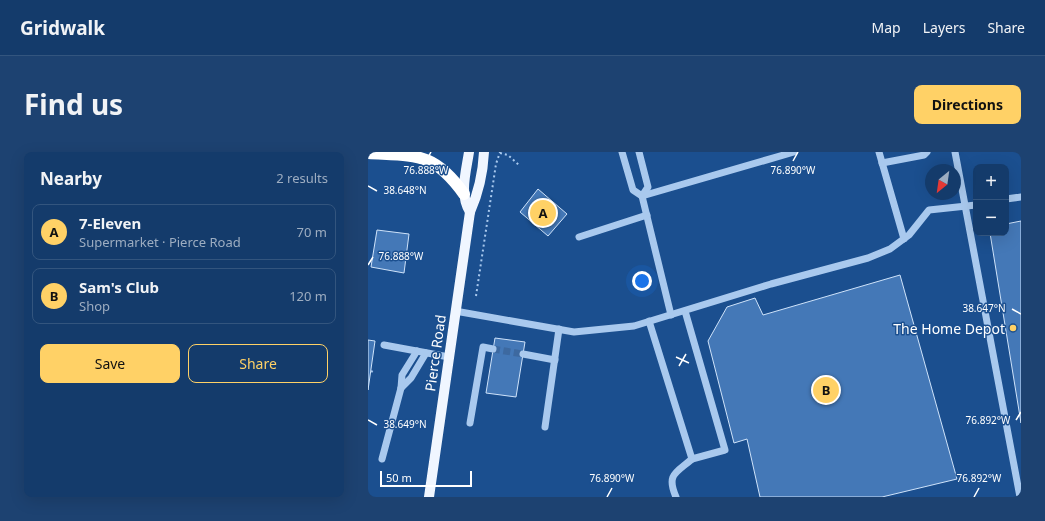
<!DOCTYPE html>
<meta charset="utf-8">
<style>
:root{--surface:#143b6b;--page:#1d4271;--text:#f1f3f6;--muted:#9dadc1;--line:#33557e;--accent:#ffd166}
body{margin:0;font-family:"Noto Sans",sans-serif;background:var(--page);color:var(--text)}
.controls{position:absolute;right:12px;top:12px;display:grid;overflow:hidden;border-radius:8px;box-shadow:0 4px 16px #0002}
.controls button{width:36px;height:36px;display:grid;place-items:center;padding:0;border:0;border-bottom:1px solid var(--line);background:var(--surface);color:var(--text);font:20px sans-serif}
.compass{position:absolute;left:557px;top:12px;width:36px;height:36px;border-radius:50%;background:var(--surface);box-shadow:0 4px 16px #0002;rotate:209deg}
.scale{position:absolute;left:12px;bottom:10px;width:92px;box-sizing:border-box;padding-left:4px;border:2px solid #fff;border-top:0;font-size:11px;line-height:14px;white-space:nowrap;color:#fff;-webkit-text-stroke:3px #1b4f8f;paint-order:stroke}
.you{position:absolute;left:274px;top:129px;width:14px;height:14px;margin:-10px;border:3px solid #fff;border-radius:50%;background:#1a73e8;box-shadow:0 0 0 6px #1a73e833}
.badge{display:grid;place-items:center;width:26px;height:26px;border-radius:50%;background:var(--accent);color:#111;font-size:13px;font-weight:700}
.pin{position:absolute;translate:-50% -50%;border:2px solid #fff;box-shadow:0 1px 4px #0006}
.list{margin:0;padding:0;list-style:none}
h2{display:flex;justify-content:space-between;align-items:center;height:52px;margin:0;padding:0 16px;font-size:17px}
h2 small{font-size:13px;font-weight:400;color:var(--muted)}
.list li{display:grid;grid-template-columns:26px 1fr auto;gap:12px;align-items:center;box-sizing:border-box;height:56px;margin:0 8px 8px;padding:0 8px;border:1px solid var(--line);border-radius:8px}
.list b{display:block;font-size:15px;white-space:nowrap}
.list p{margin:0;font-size:13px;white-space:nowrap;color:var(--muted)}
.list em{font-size:13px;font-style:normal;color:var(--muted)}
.actions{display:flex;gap:8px;padding:12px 16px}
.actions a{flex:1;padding:9px 0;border:1px solid var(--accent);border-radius:8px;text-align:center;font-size:14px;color:var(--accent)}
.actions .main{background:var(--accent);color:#111}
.map{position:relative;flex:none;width:653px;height:345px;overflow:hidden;border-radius:8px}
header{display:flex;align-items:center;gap:24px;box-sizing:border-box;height:56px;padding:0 20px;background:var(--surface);border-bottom:1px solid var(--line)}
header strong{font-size:19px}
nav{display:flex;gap:22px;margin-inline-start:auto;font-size:14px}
.intro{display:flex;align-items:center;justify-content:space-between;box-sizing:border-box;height:96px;padding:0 24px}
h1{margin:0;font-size:28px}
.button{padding:10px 18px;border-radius:8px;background:var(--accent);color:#111;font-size:14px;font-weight:700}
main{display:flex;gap:24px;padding:0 24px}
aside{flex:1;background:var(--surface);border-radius:8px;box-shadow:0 4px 16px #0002}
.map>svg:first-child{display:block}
.building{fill:#4478b7;stroke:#cfe3fa}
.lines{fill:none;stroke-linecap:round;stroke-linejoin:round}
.minor-tunnel{stroke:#3d69a0;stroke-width:7;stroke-dasharray:7 3.5;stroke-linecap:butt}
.path{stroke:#a9c9ee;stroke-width:2;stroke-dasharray:2 3;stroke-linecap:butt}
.minor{stroke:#a9c9ee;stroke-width:7}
.major{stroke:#f0f6ff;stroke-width:10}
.highway{stroke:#fff;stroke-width:12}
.ticks{fill:none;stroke:#fff;stroke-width:1.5}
.poi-dot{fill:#ffd166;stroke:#1b4f8f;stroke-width:1.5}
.labels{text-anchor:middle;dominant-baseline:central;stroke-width:3;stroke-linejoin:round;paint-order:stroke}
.poi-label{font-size:14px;fill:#fff;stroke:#1b4f8f;text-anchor:end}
.street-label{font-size:14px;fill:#fff;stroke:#1b4f8f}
.ticks-label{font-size:10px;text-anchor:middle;fill:#fff;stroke:#1b4f8f;stroke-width:3;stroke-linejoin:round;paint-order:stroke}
</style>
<header>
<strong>Gridwalk</strong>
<nav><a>Map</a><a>Layers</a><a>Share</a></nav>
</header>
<div class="intro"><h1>Find us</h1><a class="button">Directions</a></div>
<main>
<aside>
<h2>Nearby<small>2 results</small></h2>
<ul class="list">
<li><span class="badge">A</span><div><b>7-Eleven</b><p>Supermarket · Pierce Road</p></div><em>70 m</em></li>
<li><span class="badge">B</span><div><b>Sam's Club</b><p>Shop</p></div><em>120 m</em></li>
</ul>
<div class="actions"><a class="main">Save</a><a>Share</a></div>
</aside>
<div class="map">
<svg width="653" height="345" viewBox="0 0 653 345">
<rect width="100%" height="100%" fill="#1b4f8f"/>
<!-- building -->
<g class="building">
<path d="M170 37 199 62 180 84 152 60Z"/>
<path d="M653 69V271L622 81H638V72Z"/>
<path d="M9 78 41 82 36 121 3 115Z"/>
<path d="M532 123 589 327 514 345H392L379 287 366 291 340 189 359 155 387 146 395 163Z"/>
<path d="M127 186 157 190 148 245 118 241Z"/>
<path d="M0 188 7 189 0 238Z"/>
</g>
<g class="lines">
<!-- minor-tunnel -->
<path class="minor-tunnel" d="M125 197 155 202"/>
<!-- path -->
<g class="path">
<path d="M132 1 140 3 152 14"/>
<path d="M108 144 128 12 132 0"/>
<path d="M3 219 5 220"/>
</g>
<!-- minor -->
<g class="minor">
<path d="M254 0 265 38 274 44 426 0"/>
<path d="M271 0 280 35 274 44 303 163"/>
<path d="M511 0 536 87"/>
<path d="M587 0 652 345"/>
<path d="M514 11 556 3 559 0"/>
<path d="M638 47 653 45"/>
<path d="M211 85 279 63"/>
<path d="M87 159 206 180 266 174 403 132 500 106 522 97 541 83 561 58 608 53"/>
<path d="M317 159 357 298 324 307"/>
<path d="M281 169 324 307C308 321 298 322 308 345"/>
<path d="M16 193 81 205"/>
<path d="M155 202 187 208"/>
<path d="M33 236 43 226 58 201"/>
<path d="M102 271 115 195 125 197"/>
<path d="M177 275 191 177"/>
<path d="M14 307 33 236 34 223 49 199"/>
</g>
<!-- major -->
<g class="major">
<path d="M101 0C98 20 91 42 102 60"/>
<path d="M61 345 102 60C110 42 115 20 116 0"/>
</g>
<!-- highway -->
<path class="highway" d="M0 1C49 4 66 0 96 42"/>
</g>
<!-- ticks -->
<path class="ticks" d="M58 9 63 0M425 9 430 0M0 34 9 39M0 113 5 105M644 157 653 162M308 205 321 211M311 214 318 202M0 268 9 273M648 268 653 260M239 345 244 336M606 345 611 336"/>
<!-- markers -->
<circle class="poi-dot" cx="645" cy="176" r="4"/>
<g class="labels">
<!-- poi labels -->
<g class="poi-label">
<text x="637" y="176">The Home Depot</text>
</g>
<!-- street labels -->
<g class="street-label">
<text transform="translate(67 201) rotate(-82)">Pierce Road</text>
</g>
</g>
<g class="ticks-label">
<text x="58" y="22">76.888°W</text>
<text x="425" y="22">76.890°W</text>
<text x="37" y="42">38.648°N</text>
<text x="33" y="108">76.888°W</text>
<text x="616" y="160">38.647°N</text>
<text x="620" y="272">76.892°W</text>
<text x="37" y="276">38.649°N</text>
<text x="244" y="330">76.890°W</text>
<text x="611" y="330">76.892°W</text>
</g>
</svg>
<div class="controls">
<button>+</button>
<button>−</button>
</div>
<svg class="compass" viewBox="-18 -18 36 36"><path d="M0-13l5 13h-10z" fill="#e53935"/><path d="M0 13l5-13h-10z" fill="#9dadc1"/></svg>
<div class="scale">50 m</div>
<div class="you"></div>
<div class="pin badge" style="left:175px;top:61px">A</div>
<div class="pin badge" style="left:458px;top:238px">B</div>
</div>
</main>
